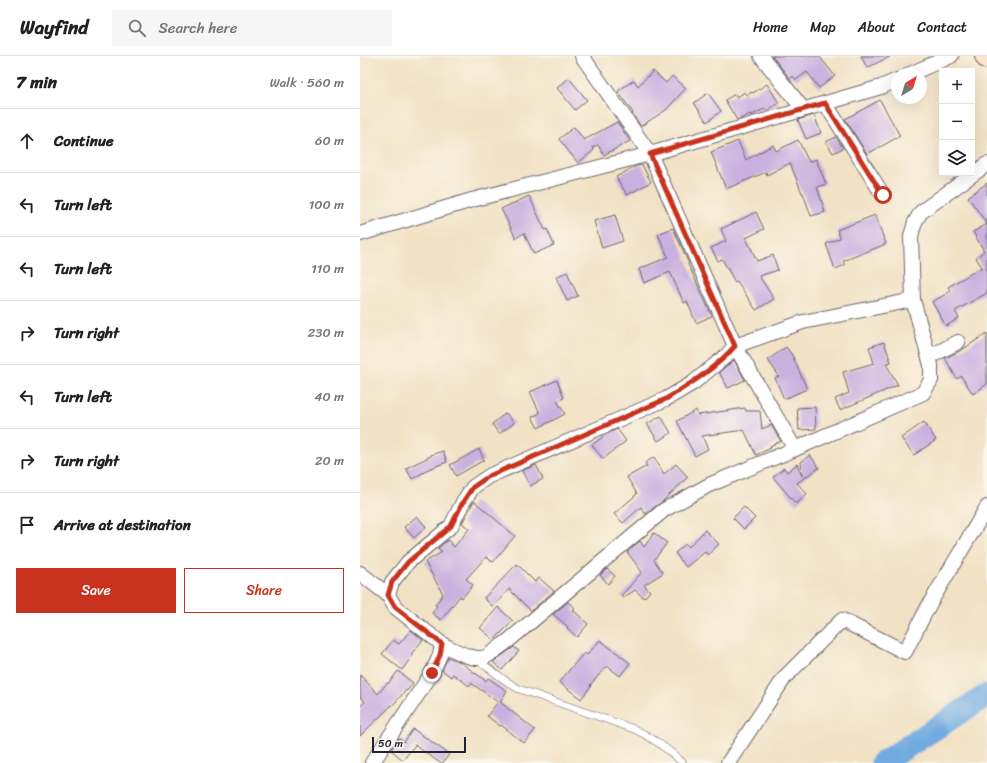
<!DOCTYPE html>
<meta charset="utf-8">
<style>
:root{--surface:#fff;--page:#f6f6f6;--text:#202124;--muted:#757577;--line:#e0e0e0;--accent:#c8321e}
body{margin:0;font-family:Sriracha,sans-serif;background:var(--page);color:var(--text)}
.controls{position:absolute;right:12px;top:12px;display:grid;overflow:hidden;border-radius:0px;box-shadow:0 4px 16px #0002}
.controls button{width:36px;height:36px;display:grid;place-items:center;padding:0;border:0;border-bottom:1px solid var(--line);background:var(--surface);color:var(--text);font:20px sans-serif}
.compass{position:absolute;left:531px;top:12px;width:36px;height:36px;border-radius:50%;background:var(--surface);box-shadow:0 4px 16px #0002;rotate:38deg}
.scale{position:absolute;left:12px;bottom:10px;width:94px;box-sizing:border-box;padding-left:4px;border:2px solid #22223b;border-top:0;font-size:11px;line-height:14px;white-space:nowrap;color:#22223b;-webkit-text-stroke:3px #fbf7ec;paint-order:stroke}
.stop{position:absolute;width:12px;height:12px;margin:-9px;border:3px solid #c8321e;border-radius:50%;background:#fff}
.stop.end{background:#c8321e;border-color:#fff;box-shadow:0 1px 4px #0008}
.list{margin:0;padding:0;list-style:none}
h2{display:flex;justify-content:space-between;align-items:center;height:52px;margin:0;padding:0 16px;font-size:17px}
h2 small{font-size:13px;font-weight:400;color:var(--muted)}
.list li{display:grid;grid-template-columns:26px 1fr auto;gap:12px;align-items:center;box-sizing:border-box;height:64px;padding:0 16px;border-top:1px solid var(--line)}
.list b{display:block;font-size:15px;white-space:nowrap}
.list em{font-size:13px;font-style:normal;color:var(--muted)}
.actions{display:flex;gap:8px;padding:12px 16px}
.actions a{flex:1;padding:9px 0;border:1px solid var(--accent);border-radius:0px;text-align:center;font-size:14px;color:var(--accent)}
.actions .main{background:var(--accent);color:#fff}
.icon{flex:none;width:22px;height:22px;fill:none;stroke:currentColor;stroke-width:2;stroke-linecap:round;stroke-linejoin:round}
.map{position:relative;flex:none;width:627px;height:707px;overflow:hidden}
header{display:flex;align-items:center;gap:24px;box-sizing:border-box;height:56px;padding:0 20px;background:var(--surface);border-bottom:1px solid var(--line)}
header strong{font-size:19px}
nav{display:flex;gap:22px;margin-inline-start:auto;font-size:14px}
.search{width:280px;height:36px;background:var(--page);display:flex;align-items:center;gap:10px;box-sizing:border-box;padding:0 14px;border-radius:0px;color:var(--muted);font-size:15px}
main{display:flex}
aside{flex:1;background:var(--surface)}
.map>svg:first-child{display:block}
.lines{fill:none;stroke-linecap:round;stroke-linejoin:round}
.river{stroke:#70aae0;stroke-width:23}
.building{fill:#cab0df}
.lane-casing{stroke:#6b656b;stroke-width:8}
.street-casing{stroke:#6b656b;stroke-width:16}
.secondary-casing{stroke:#6b656b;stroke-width:22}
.lane{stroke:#fff;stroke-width:7}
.street{stroke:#fff;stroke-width:14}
.secondary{stroke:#fce5cf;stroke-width:20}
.route{stroke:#c8321e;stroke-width:5}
</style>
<header>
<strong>Wayfind</strong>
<div class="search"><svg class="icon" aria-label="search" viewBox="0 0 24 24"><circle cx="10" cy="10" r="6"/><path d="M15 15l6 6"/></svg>Search here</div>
<nav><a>Home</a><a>Map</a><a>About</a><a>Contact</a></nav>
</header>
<main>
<aside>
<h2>7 min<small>Walk · 560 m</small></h2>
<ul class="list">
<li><svg class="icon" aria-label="ahead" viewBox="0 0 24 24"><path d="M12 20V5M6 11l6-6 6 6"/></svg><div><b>Continue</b></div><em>60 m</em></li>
<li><svg class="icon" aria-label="left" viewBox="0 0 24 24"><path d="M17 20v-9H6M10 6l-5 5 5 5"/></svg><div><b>Turn left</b></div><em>100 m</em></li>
<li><svg class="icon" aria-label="left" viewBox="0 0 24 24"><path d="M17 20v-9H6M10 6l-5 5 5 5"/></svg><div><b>Turn left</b></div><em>110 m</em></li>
<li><svg class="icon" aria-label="right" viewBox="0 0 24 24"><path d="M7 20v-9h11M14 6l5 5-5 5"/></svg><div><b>Turn right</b></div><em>230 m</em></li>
<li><svg class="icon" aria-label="left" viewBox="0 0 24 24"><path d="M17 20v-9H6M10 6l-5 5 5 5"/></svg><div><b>Turn left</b></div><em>40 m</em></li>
<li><svg class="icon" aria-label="right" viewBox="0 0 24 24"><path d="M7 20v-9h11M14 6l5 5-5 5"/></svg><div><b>Turn right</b></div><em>20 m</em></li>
<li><svg class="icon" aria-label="arrive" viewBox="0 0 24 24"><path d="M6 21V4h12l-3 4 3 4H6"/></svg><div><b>Arrive at destination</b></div></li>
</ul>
<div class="actions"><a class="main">Save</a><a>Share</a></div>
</aside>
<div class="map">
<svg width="627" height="707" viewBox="0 0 627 707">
<rect width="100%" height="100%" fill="#fbf7ec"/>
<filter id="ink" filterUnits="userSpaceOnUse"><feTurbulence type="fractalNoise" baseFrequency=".025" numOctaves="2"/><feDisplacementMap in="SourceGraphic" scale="8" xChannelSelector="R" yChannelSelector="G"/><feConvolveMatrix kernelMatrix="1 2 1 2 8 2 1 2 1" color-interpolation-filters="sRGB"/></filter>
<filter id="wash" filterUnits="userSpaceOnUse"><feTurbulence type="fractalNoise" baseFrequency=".012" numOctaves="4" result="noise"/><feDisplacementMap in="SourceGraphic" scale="16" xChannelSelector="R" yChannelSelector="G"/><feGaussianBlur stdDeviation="0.9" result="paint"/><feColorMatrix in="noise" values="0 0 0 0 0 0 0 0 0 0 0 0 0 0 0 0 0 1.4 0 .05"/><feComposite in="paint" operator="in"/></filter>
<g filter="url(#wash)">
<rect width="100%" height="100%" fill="#f2e2c5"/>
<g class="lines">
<!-- river -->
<path class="river" d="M522 707 627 639"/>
</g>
<g id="blocks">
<!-- building -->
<g class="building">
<path d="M412 0H459L475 20 459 32 447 16 436 24 433 20 430 23Z"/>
<path d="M501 0H531L507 12Z"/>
<path d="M293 15 306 27 312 20 326 32 306 54 281 70 272 58 273 57 258 35 274 24 278 30Z"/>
<path d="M209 22 227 44 215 54 197 32Z"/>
<path d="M407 28 419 47 406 55 404 53 392 59 391 60 390 58 382 62 377 64 365 44 375 38 377 41 385 36 387 39 392 36 393 37Z"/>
<path d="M348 37 361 55 347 66 334 47Z"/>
<path d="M520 44 540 80 507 98 485 63Z"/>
<path d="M454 59 461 77 446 83 438 64Z"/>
<path d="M257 66 270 85 244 99 238 89 233 91 234 94 218 107 199 83 214 71 224 84Z"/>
<path d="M476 81 483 92 473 97 466 86Z"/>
<path d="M438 84 449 106 456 103 466 128 457 131 465 156 451 160 443 137H442L430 107 407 119 406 116 366 133 351 96 378 85 386 104 413 89 416 95Z"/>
<path d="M282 109 291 126 267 139 256 121 276 110Z"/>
<path d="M627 127V168L608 141Z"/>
<path d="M169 140 185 174 187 173 194 189 174 198 164 177 156 182 141 153Z"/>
<path d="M396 156 404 173 386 182 397 205 413 199 418 214 399 220 414 243 396 254 377 225 375 226 362 203 358 205 351 192 366 185 361 173Z"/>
<path d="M255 159 263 185 242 192 234 165Z"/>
<path d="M515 159 526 188 483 205 485 209 475 213 466 188 480 182 477 174Z"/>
<path d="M627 168V237L595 255 599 262 586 270 572 246 591 235 588 231 622 211 616 202 624 195 613 176Z"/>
<path d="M313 172 329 208H328L352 260 336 267 327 245 324 247 310 216 284 227 279 213 308 201 298 178Z"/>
<path d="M207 216 218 240 207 245 196 221Z"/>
<path d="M627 277V328L613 338 601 320 597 323 585 302 602 294Z"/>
<path d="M524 286 531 306 526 308 538 329 480 354 475 343 489 337 483 316 514 307 509 291Z"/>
<path d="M426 291 432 299 447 333 424 343 415 322 419 320 408 304Z"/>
<path d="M374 304 385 324 368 332 359 316Z"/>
<path d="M197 324 204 342 197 345 205 358 178 372 172 361 180 357 170 336Z"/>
<path d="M455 351 456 373 439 374 437 352Z"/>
<path d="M385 352 386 355H400L402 373 411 369 421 385 410 390 411 392 396 399 384 374 342 380 348 393 335 400 317 365 336 354 338 359Z"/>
<path d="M146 357 154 367 139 378 132 368Z"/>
<path d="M301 360 311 377 298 385 287 368Z"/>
<path d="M564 366 576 384 554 399 541 382Z"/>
<path d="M257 373 266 385 243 403 232 389 245 379Z"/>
<path d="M119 393 124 404 96 420 90 409Z"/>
<path d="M83 395 87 406 66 414V415L52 423 46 412 71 400V399Z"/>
<path d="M450 399 459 412 437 427 447 438 436 448 413 421 424 412 427 416 437 408 442 420 441 406Z"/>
<path d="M294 401 304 418 316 408 328 421 302 446 292 453 285 458 281 451 263 467 254 458 277 438 267 421 287 410 285 407Z"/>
<path d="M176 409 183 423 170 430 162 415Z"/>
<path d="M114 445 155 480 133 506 126 501 106 523 113 529 102 542 100 540 81 564 72 557 77 550 75 549 83 538 65 506 82 496 78 492 88 484 94 491 109 473 102 467Z"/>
<path d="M384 451 395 462 384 473 373 462Z"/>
<path d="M57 460 66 471 54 482 44 471Z"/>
<path d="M345 474 359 488 348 499 345 496 326 511 315 497 326 488 329 491Z"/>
<path d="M294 477 307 487 294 504 303 517 284 529 290 535 284 542 275 534 263 542 261 540 282 516 267 496 280 485 284 491Z"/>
<path d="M157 508 175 526 179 522 194 535 171 555 149 533 133 551 124 542Z"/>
<path d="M247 513 255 520 248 528 240 519Z"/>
<path d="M208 546 215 552 213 554 228 568 217 581 207 572 208 571 193 558Z"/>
<path d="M138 551 153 565 134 584 120 572Z"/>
<path d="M51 574 63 584 51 598 53 599 42 614 22 598 33 584 39 588Z"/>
<path d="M240 584 270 607 260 620 247 610 230 629 231 630 221 643 199 626 224 597 227 599Z"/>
<path d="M154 591 159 595 142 614 133 606Z"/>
<path d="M88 601 100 606 126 625 128 622 147 635 140 646 175 674 164 687 141 669 140 670 127 660 138 646 111 627 109 630 93 618 91 621 82 614Z"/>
<path d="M38 615 53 627 47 635 46 634 32 650V649L0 680V650L5 646 0 641V619L18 638 27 627 28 628Z"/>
<path d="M53 673 89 698 83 707H80L55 689 43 704 31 694 39 682 44 686Z"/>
</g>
</g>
</g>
<g filter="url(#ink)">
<use href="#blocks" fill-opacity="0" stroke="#6b656b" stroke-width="1"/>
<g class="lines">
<defs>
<path id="lane" d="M116 603 149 627 159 633 274 673C292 681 308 693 323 707"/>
<g id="street">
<path d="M222 0 290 98 375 290 435 393"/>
<path d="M401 0 443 53"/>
<path d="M550 18 591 0"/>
<path d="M465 47 523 139"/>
<path d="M0 178 112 144 290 98 521 31 537 24"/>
<path d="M569 301 598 286"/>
<path d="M0 517 28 539"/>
<path d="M82 588C93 593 108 603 121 602 127 602 142 589 148 585L304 454 349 429 435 393 563 337 571 324V309L553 244 551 180 555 166 561 156 627 108"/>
<path d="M12 707 72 617 80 599 82 588 35 551 28 539 32 526 48 506 91 470 103 446 113 431 129 420 306 343 333 327 367 299 375 290 443 266 553 244"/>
<path d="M368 707 425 621 482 564 545 596 569 549 627 451"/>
</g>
<path id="secondary" d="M625 0 627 3"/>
</defs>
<!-- lane casing -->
<use href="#lane" class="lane-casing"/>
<!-- street casing -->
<use href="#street" class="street-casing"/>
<!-- secondary casing -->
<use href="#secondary" class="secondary-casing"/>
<!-- lane -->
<use href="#lane" class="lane"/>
<!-- street -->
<use href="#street" class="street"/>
<!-- secondary -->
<use href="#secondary" class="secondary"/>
</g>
</g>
<g class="lines" filter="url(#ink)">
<!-- route -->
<path class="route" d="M72 617 80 599 82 588 35 551 28 539 32 526 48 506 91 470 103 446 113 431 129 420 306 343C330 328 356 312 375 290L290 98 465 47 523 139"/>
</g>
</svg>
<div class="controls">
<button>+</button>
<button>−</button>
<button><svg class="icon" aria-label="layers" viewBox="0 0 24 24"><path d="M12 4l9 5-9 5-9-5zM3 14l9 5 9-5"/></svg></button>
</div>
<svg class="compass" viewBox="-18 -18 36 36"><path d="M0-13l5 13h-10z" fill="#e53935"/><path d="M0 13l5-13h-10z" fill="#757577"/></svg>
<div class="scale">50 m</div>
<div class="stop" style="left:523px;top:139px"></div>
<div class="stop end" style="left:72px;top:617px"></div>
</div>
</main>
